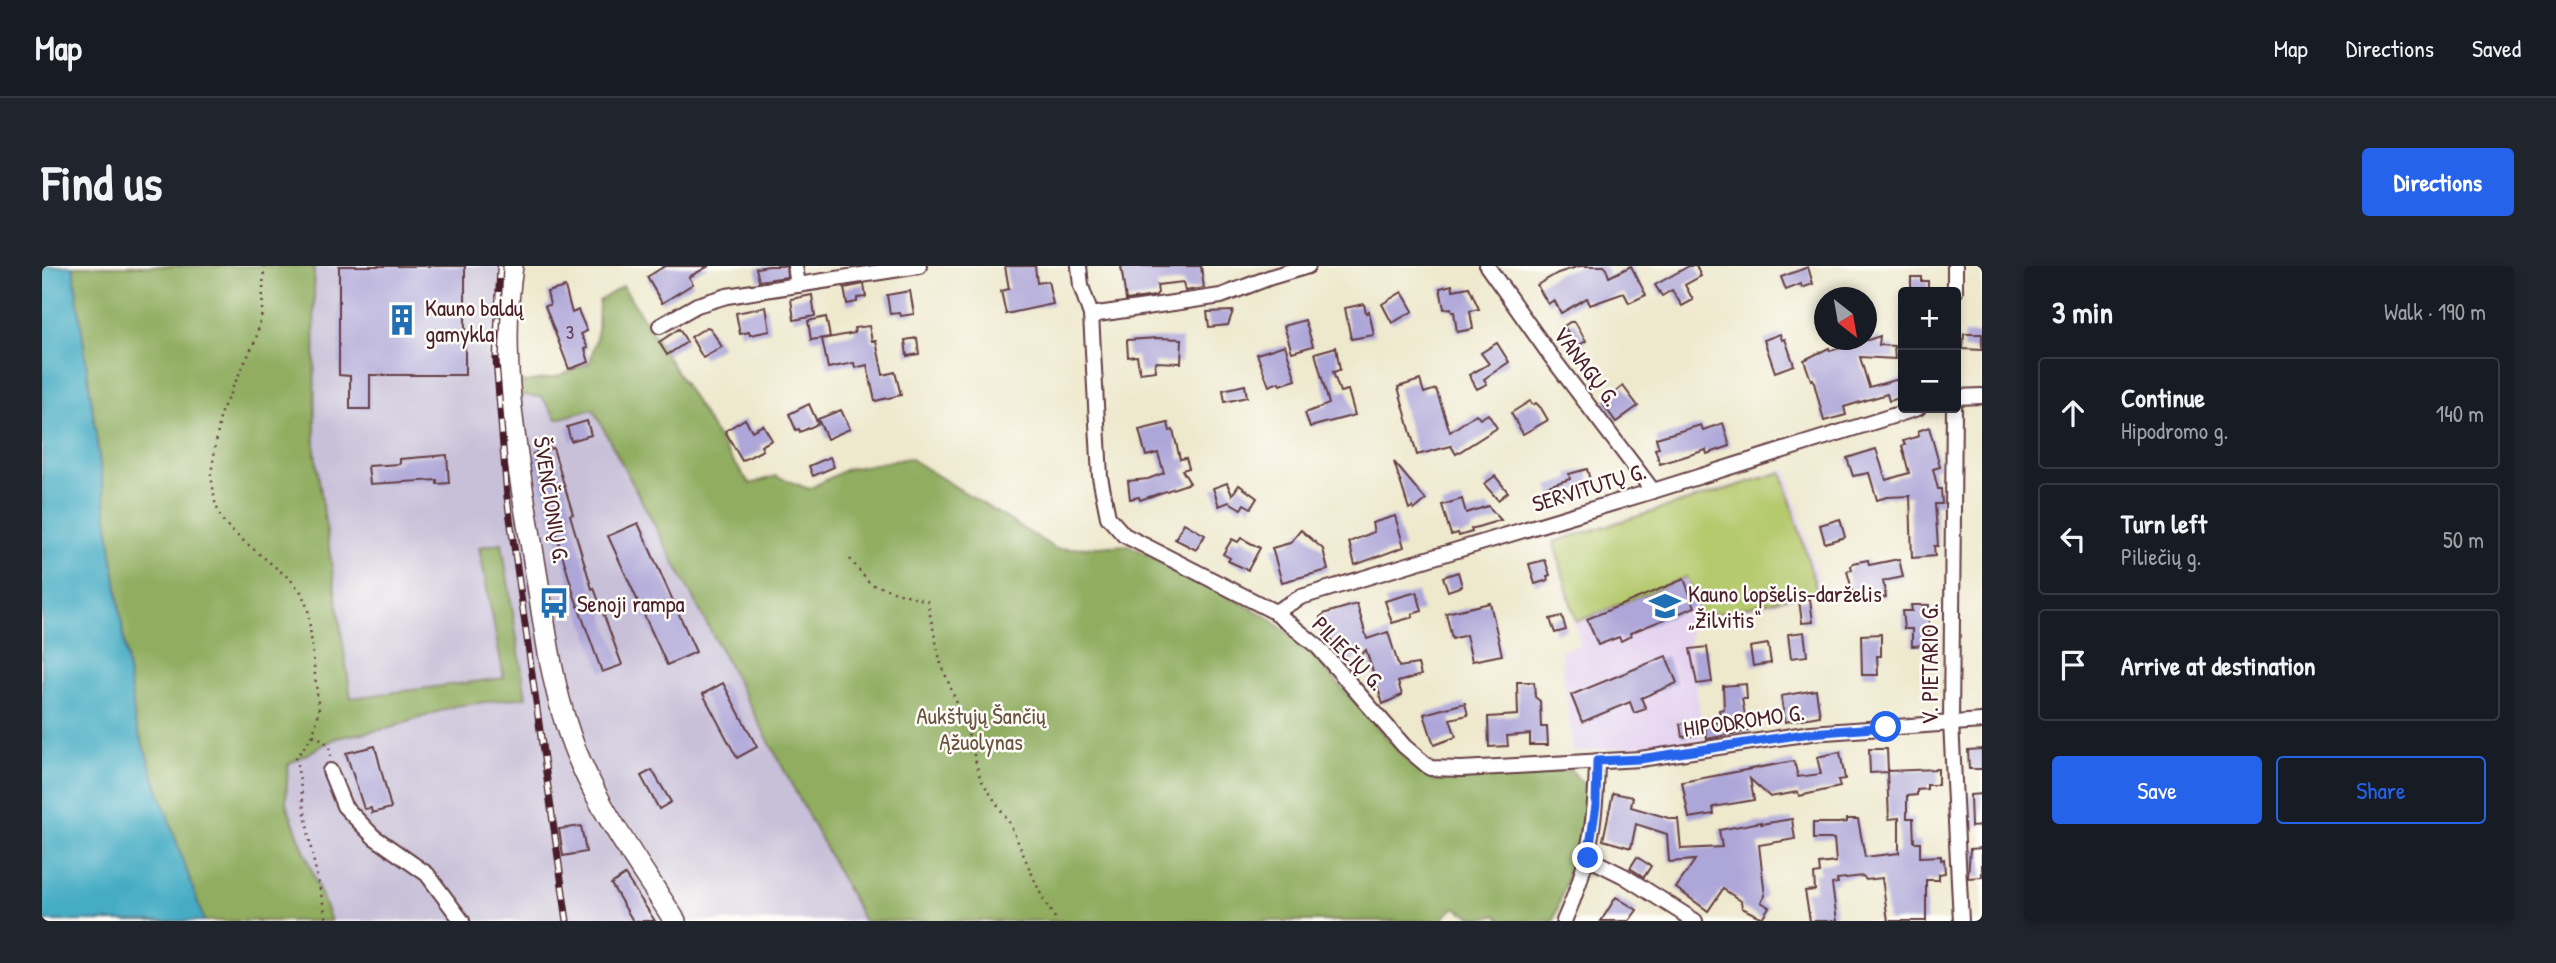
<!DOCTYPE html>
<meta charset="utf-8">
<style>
:root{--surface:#171b24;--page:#20242c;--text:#f1f3f6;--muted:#9ea1a6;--line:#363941;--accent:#2563eb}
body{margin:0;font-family:"Patrick Hand",sans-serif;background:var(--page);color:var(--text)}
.controls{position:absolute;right:21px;top:21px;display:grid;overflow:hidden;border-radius:7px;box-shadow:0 4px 10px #0003}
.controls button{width:63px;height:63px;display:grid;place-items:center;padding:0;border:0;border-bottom:2px solid var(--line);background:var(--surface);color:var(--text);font:35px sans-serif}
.compass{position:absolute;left:1772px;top:21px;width:63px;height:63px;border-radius:50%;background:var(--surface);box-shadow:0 4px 10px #0003;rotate:149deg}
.stop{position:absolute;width:21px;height:21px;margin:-16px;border:5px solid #2563eb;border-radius:50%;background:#fff}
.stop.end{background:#2563eb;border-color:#fff;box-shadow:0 2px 7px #0008}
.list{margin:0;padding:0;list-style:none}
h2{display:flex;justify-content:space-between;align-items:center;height:91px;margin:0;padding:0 28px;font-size:30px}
h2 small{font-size:23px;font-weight:400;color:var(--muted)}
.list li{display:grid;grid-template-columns:46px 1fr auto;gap:21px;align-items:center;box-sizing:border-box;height:112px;margin:0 14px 14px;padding:0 14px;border:2px solid var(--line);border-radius:7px}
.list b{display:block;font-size:26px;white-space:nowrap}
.list p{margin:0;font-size:23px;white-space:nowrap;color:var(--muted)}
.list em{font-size:23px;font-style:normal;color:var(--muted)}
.actions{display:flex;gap:14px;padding:21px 28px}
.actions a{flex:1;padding:16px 0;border:2px solid var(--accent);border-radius:7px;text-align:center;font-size:24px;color:var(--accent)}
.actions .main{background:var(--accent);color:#fff}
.icon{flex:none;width:38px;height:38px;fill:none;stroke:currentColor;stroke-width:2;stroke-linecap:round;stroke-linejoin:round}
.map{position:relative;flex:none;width:1940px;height:655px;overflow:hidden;border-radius:7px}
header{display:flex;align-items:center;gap:42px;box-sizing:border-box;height:98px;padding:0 35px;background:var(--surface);border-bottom:2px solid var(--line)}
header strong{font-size:33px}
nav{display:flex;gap:38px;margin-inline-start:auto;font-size:24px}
.intro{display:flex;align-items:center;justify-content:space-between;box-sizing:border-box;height:168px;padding:0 42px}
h1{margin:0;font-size:49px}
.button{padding:18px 32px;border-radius:7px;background:var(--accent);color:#fff;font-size:24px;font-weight:700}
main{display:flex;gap:42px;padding:0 42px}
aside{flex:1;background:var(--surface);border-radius:7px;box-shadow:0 4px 10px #0003}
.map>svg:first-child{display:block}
.built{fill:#e5d3f0}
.industrial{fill:#c7c0d8}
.green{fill:#b5c96d;stroke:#80744c;stroke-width:2}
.forest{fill:#90ad60;stroke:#6d6646;stroke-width:2}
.water{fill:#44acc4;stroke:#476678;stroke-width:2}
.building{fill:#ada6d8}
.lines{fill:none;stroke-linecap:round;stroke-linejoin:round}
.street-casing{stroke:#633d43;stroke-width:18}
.secondary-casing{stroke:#633d43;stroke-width:24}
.path{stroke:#633d43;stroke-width:2.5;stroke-dasharray:2 5;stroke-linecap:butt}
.street{stroke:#fff;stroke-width:14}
.secondary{stroke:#fff;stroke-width:21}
.rail-casing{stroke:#4a1f2b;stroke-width:7}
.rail{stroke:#fdfcf7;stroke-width:4.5;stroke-dasharray:13;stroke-linecap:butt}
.route{stroke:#2563eb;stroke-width:9}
.labels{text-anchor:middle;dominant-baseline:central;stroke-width:5;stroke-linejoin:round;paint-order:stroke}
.number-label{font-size:19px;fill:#634156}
.poi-label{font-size:23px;fill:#4a1f2b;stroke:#fdfcf7;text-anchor:start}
.street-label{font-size:23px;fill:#4a1f2b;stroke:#fdfcf7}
.park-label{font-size:23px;fill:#6a523f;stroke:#fdfcf7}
</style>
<header>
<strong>Map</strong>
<nav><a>Map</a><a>Directions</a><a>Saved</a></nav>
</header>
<div class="intro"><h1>Find us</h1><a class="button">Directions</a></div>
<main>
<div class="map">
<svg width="1940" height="655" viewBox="0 0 1940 655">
<rect width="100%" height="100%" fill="#fdfcf7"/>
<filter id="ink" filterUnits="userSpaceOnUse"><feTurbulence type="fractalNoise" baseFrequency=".0143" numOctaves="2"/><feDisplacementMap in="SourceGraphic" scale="14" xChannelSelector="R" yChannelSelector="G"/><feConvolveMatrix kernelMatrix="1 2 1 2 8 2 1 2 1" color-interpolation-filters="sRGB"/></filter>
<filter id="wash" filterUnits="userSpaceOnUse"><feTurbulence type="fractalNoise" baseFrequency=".00686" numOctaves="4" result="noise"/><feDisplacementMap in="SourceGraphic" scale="28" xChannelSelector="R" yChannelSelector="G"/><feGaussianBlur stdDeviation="1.57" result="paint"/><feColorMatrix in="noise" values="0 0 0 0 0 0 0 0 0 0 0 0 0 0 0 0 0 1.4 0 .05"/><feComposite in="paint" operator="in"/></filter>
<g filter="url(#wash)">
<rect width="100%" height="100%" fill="#eee8cc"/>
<!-- built -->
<path class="built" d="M1744 203 1780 326 1657 354 1649 362 1647 380 1663 474 1531 486 1518 384 1539 379 1509 275Z"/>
<!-- industrial -->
<path class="industrial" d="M272 0H478L474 57 476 117 500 131 551 143 822 655H289L244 537 246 498 294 472 348 462 413 440 484 431 459 277 437 281 463 412 308 432 273 186Z"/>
<!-- green -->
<path class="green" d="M1740 206 1775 325 1660 351 1644 311 1534 356 1512 276Z"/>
<!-- forest -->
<g class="forest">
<path d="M31 0H272L273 186 309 432 462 412 437 281 460 277 484 431 413 440 348 462 294 472 246 498 244 537 289 655H162L93 456Z"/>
<path d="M581 20 684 185 708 218 734 210 767 223 805 203 867 192 1014 283 1087 279 1226 351 1268 386 1365 494 1391 515 1529 504 1547 525 1535 579 1512 655H1462L1454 649C1434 655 1431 652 1413 641L1398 655H822L551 143 515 153 500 131 478 129 476 117 514 111 548 97 556 64 557 35Z"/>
</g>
<!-- water -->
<path class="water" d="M0 0H31L93 456 162 655H0Z"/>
<g id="blocks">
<!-- building -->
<g class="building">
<path d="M297 0H423V109H328V143H308V110L297 109Z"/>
<path d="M623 0H667L647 11 651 18 620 37 605 11Z"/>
<path d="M727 0H744L745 11 717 15 714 2Z"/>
<path d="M963 0H993L995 17 1006 15 1011 38 964 48 959 25 967 23Z"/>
<path d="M1079 0H1159L1162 22 1143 25 1141 16 1115 19 1116 27 1113 30 1084 34Z"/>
<path d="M1538 0H1563L1567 11 1589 0 1604 29 1587 37 1582 27 1548 39 1545 32 1519 47 1512 34 1506 38 1495 19 1516 7Z"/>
<path d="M1647 0H1654L1659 10 1643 19 1651 34 1640 40 1630 24 1620 30 1613 19Z"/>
<path d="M1766 1 1771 18 1760 22 1759 18 1744 24 1739 11Z"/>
<path d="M1869 11H1879V15H1886V26H1869Z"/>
<path d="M822 18 824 31 815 32V36L805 38 802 22Z"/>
<path d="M1410 19 1411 24 1427 21 1437 43 1428 45 1431 63 1415 66 1412 46H1410L1409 42 1402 43 1398 22Z"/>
<path d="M523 21 530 47 536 44 545 65 539 68 546 82 543 83 547 96 527 103 503 40 508 39 505 26Z"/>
<path d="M868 25 872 48 859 50 858 47 848 48 845 29Z"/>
<path d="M1360 26 1371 45 1350 57 1340 38Z"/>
<path d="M770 29 773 50 752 54 749 33Z"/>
<path d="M1322 38 1324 47 1327 45 1332 69 1309 73 1303 42Z"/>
<path d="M724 41 728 65 708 69 707 66 698 68 694 47Z"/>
<path d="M1191 45 1186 59 1167 61 1165 46Z"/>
<path d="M784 51 788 71 769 74 766 55Z"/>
<path d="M1263 54 1271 80 1250 86 1242 60Z"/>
<path d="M1528 56H1533L1544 75 1534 81 1522 60Z"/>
<path d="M827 60 830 75H834L841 109 853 106 859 129 833 135 825 99 813 102 812 97 786 102 780 73 813 67 812 62Z"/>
<path d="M665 61 668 62 680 81 661 92 649 71Z"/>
<path d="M637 63 645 76 625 89 617 76Z"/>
<path d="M1738 68 1740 74 1743 73 1752 99 1733 106 1722 74Z"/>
<path d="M1922 68H1940V84L1921 83Z"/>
<path d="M1838 70 1837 79 1852 80 1853 93 1818 91 1827 121 1861 112V131L1847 135 1845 128 1802 141 1804 149 1782 155 1771 113 1769 114 1762 94 1787 82 1788 85 1812 78 1810 74H1826Z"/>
<path d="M875 72 877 88 865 90 863 74Z"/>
<path d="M1116 72 1140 73 1139 97 1113 96 1114 105 1098 107 1095 90 1086 91 1085 74Z"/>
<path d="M1455 77 1467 96 1442 113 1445 118 1435 123 1427 109 1447 98 1439 87Z"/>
<path d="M1243 79 1254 114 1238 119 1237 116 1227 120 1215 88Z"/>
<path d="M1294 81 1298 104 1291 106 1298 126 1306 124 1313 149 1268 161 1263 147 1287 138 1273 87Z"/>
<path d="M1378 114 1382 127 1394 123 1408 166 1434 148 1438 153 1446 148 1455 162 1414 188 1409 180 1375 189 1356 121Z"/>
<path d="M1203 119 1205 131 1183 136 1181 124Z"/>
<path d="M1581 120 1596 140 1574 156 1560 137Z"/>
<path d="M1488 135 1491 139 1494 137 1499 142 1506 154 1481 168 1469 147Z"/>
<path d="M767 138 776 158 758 166 757 163 754 164 747 148Z"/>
<path d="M799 144 808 163 785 173 776 153Z"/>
<path d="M703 153 710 165 721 159 730 174 719 180 721 184 700 195 683 165Z"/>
<path d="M545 155 549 169 529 175 525 161Z"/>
<path d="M1126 157 1128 165 1131 164 1138 193 1144 192 1147 202 1140 204 1148 217 1098 234 1097 231 1088 233 1086 215 1106 213 1122 207 1116 187 1104 190 1097 164Z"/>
<path d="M1681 157 1688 180 1665 188 1664 184 1618 198 1613 183 1617 182 1614 172 1659 159 1661 164Z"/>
<path d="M1887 161 1898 201 1891 203 1896 223H1899L1900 238H1893L1896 280H1892L1893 290 1870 292 1868 230 1845 231 1835 234 1827 207 1811 210 1805 192 1834 183 1844 214 1867 207 1860 180 1863 179 1861 175 1877 170 1876 165Z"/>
<path d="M506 178 507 183 511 182 531 248 528 249 550 323 552 322 580 399 560 406 532 329 491 188 495 187 493 182Z"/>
<path d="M405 189 407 217 395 218V214L328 218 326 200 358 198V193Z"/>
<path d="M788 191 792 201 771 210 767 200Z"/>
<path d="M1352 196 1384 234 1372 244 1370 241 1367 243Z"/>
<path d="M1545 203 1549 218 1511 233 1506 220 1528 213 1527 208Z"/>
<path d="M1453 210 1466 226 1456 234 1442 218Z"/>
<path d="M1185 217 1190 229 1197 219 1215 232 1209 242 1202 238 1199 243 1187 236 1177 240 1171 222Z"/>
<path d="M1420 233 1424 247 1446 240 1459 254 1429 263 1430 266 1417 270 1416 267 1409 269 1400 239Z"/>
<path d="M1353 250 1362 281 1313 299 1307 276 1332 266 1330 257Z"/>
<path d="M1798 253 1803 271 1783 277 1778 259Z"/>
<path d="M596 257 654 386 625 399 566 270Z"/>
<path d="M1142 257 1163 269 1154 284 1133 273Z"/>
<path d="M1259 264 1281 283 1286 304 1240 316 1230 282 1248 277Z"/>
<path d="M1199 272 1218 282 1206 304 1186 295 1188 292 1181 288 1190 273 1196 276Z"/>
<path d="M1857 293 1861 311 1841 315 1844 331 1824 335 1823 329 1812 331 1805 305 1810 304 1809 300 1811 297 1826 294 1827 299Z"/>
<path d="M1503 294 1508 309 1505 310 1506 314 1493 318 1487 298Z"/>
<path d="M1416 306 1420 320 1406 325 1401 311Z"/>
<path d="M1642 313 1653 341 1588 367 1589 370 1579 375 1577 371 1556 379 1545 353Z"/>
<path d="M1375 326 1380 345 1370 348 1371 351 1350 357 1343 335Z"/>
<path d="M1768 333 1771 356 1760 357 1757 334Z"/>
<path d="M1448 337 1460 389 1430 395 1424 369 1410 373 1404 347Z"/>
<path d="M1315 338 1325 373 1346 366 1357 401 1376 398 1379 409 1356 416 1360 429 1341 438 1324 384 1307 399 1278 357V351L1284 347Z"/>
<path d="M1869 339H1887V379L1870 380V363H1862L1860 345H1870Z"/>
<path d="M1520 350 1524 364 1513 367 1508 353Z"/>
<path d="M1762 366 1765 390 1749 392 1746 368Z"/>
<path d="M1839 368V390H1835L1836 409H1820L1819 369Z"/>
<path d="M1726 378 1729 397 1711 400 1708 381Z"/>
<path d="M1665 381 1670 416 1655 418 1648 383Z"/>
<path d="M1624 390 1635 417 1599 432 1604 443 1592 447 1588 436 1540 456 1529 429Z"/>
<path d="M1475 416H1492L1493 431 1498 435 1499 461H1505L1506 479H1488V468L1465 470 1466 480 1447 481 1446 451 1476 449Z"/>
<path d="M681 417 715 481 695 492 661 428Z"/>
<path d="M1704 418 1705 433H1700L1706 465 1665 473 1663 459 1679 456 1677 444 1682 443 1681 420Z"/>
<path d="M1774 424 1778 450 1743 456 1739 430Z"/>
<path d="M1423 437 1426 449 1408 453 1414 471 1392 479 1382 448Z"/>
<path d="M1651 456 1656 469 1640 471 1638 458Z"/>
<path d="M333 480 349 542 330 547 329 542 322 543 304 487Z"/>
<path d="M1827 483H1845L1846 505 1896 503V519H1885V523L1875 524V529L1865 530V552H1871L1872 576H1878V591L1899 590V594L1902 593 1903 607 1897 608V614H1884V655H1846L1840 612 1824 614 1821 610 1795 613 1796 617 1790 618 1795 655H1768L1763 625 1773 624 1772 608 1778 607 1777 598 1794 596 1792 573H1771V557H1796L1805 556V553H1816L1823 591 1857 587V552L1847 553 1845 506 1828 507Z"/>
<path d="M1940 483V503H1927L1926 484Z"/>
<path d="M1798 486 1803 513 1796 514 1798 521 1757 530 1756 526 1728 531 1708 513 1712 534 1671 541 1672 548 1647 552 1640 516 1752 495 1756 511 1779 508 1775 491Z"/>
<path d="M610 504 629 536 617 543 599 510Z"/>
<path d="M1571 527 1591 531 1589 541 1630 553H1636L1639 583 1680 581 1677 564 1719 556V558L1750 553 1753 573 1717 579 1723 630 1719 636 1727 641 1720 652 1700 642 1699 635 1681 623 1666 645 1634 622 1653 594 1627 596 1625 568 1594 558 1589 582 1561 574Z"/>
<path d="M1940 528V560L1929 561 1928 529Z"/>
<path d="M539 560 544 586 521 590 517 563Z"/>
<path d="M1940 582V611L1926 612 1928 583Z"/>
<path d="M1595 591 1609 600 1602 611 1588 602Z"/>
<path d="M583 609 613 655H591L569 618Z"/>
<path d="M1574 631 1595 644 1587 655H1559Z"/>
</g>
</g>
</g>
<g filter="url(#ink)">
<use href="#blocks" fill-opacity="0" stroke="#633d43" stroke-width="2"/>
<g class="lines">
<defs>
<g id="street">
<path d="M753 0 756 19"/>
<path d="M1037 0 1039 20 1049 49 1058 211 1066 251 1082 269 1233 346 1276 381 1362 480 1388 502 1419 503 1598 493 1769 467 1940 455"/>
<path d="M1445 0 1508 89 1611 225"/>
<path d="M1913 26V0"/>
<path d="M1049 49 1179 30 1229 11 1266 0"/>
<path d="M618 60 655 39 685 30 877 0"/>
<path d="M1914 131 1940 130"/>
<path d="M1912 142 1909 456 1919 655"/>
<path d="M1233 346 1259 331 1611 225 1876 142"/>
<path d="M288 505 302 540 332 571 385 608 420 655"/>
<path d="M1546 592 1582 610 1653 655"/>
<path d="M1522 655C1547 600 1554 555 1555 495"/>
</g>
<path id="secondary" d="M470 0C455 99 477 202 493 300 502 354 508 409 525 461 547 531 594 593 633 655"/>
</defs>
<!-- street casing -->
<use href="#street" class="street-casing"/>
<!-- secondary casing -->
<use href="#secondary" class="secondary-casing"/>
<!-- path -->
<g class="path">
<path d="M222 0 220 47 214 73 179 146 169 208 173 236 179 253 192 267 249 314 259 326 266 343 277 446 271 469 254 492 269 583 285 655"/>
<path d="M808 293 828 318 885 335 899 398 925 462 938 512 968 558 1000 631 1015 655"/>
<path d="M271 469C283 474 289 479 288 491"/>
</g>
<!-- street -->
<use href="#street" class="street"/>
<!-- secondary -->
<use href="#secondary" class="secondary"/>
<defs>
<path id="rail" d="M458 0 454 94 465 231 525 655"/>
</defs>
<!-- rail casing -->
<use href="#rail" class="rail-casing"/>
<!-- rail -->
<use href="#rail" class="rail"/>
</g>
</g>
<g class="lines" filter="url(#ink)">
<!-- route -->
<path class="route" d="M1546 592 1554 539 1555 495 1598 493 1769 467 1844 461"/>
</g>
<!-- icons -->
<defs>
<symbol id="building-bare" viewBox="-9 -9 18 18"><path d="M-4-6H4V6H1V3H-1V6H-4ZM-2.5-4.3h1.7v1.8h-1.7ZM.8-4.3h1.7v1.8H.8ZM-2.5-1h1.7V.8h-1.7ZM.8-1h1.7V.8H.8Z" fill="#1f6fb2" stroke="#fdfcf7" stroke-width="2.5" paint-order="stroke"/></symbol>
<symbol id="bus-bare" viewBox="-9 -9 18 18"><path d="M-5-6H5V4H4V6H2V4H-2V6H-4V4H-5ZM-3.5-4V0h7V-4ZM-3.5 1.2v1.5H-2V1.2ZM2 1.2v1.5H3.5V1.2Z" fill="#1f6fb2" stroke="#fdfcf7" stroke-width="2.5" paint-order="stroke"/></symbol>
<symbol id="school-bare" viewBox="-9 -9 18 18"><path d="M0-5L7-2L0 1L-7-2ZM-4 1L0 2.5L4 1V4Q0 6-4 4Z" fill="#1f6fb2" stroke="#fdfcf7" stroke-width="2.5" paint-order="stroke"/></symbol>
</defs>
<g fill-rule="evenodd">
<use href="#building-bare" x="338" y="32" width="44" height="44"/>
<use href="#bus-bare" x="490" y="315" width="44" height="44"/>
<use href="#school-bare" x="1601" y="318" width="44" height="44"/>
</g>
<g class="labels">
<!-- number labels -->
<g class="number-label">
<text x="528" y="66">3</text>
</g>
<!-- poi labels -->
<g class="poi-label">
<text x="383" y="41">Kauno baldų<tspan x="383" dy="26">gamykla</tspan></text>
<text x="1646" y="327">Kauno lopšelis-darželis<tspan x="1646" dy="26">„Žilvitis“</tspan></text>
<text x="535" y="337">Senoji rampa</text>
</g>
<!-- street labels -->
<g class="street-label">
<text transform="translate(1545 100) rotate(53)">VANAGŲ G.</text>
<text transform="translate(1547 221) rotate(-17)">SERVITUTŲ G.</text>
<text transform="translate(510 234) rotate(81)">ŠVENČIONIŲ G.</text>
<text transform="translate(1307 387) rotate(46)">PILIEČIŲ G.</text>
<text transform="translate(1887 398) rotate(-90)">V. PIETARIO G.</text>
<text transform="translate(1702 454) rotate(-8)">HIPODROMO G.</text>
</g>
<!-- park labels -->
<g class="park-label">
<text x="939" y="449">Aukštųjų Šančių<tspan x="939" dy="26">Ąžuolynas</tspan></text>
</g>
</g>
</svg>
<div class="controls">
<button>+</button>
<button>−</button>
</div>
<svg class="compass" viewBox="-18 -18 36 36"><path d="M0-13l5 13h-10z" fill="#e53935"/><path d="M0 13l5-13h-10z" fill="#9ea1a6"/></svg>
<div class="stop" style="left:1844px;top:461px"></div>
<div class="stop end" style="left:1546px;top:592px"></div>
</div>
<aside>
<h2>3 min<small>Walk · 190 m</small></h2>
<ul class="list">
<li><svg class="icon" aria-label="ahead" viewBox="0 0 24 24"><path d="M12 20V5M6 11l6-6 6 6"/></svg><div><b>Continue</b><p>Hipodromo g.</p></div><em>140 m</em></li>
<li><svg class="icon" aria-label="left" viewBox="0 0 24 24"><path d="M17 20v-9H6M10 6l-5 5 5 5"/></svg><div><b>Turn left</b><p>Piliečių g.</p></div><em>50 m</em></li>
<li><svg class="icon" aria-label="arrive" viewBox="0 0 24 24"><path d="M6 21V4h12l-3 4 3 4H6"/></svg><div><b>Arrive at destination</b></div></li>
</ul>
<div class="actions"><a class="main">Save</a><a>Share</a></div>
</aside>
</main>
